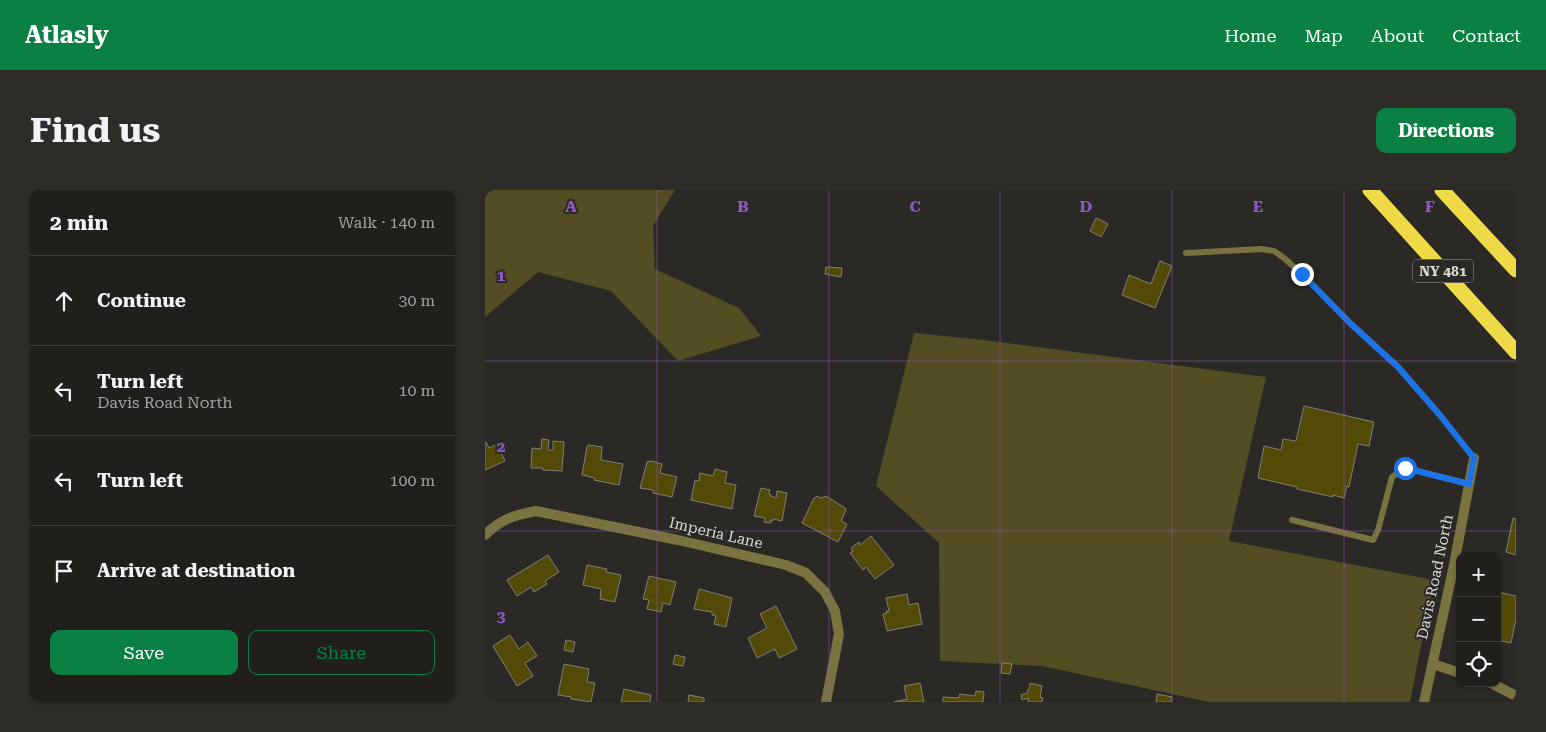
<!DOCTYPE html>
<meta charset="utf-8">
<style>
:root{--surface:#201f1c;--page:#2d2c29;--text:#f1f3f6;--muted:#a2a2a3;--line:#3d3d3b;--accent:#0b8043}
body{margin:0;font-family:"Roboto Serif",serif;background:var(--page);color:var(--text)}
.controls{position:absolute;right:15px;bottom:15px;display:grid;overflow:hidden;border-radius:10px;box-shadow:0 1px 4px #0004}
.controls button{width:45px;height:45px;display:grid;place-items:center;padding:0;border:0;border-bottom:1px solid var(--line);background:var(--surface);color:var(--text);font:25px sans-serif}
.stop{position:absolute;width:15px;height:15px;margin:-11px;border:4px solid #1a73e8;border-radius:50%;background:#fff}
.stop.end{background:#1a73e8;border-color:#fff;box-shadow:0 1px 5px #0008}
.list{margin:0;padding:0;list-style:none}
h2{display:flex;justify-content:space-between;align-items:center;height:65px;margin:0;padding:0 20px;font-size:21px}
h2 small{font-size:16px;font-weight:400;color:var(--muted)}
.list li{display:grid;grid-template-columns:32px 1fr auto;gap:15px;align-items:center;box-sizing:border-box;height:90px;padding:0 20px;border-top:1px solid var(--line)}
.list b{display:block;font-size:19px;white-space:nowrap}
.list p{margin:0;font-size:16px;white-space:nowrap;color:var(--muted)}
.list em{font-size:16px;font-style:normal;color:var(--muted)}
.actions{display:flex;gap:10px;padding:15px 20px}
.actions a{flex:1;padding:11px 0;border:1px solid var(--accent);border-radius:10px;text-align:center;font-size:18px;color:var(--accent)}
.actions .main{background:var(--accent);color:#fff}
.icon{flex:none;width:28px;height:28px;fill:none;stroke:currentColor;stroke-width:2;stroke-linecap:round;stroke-linejoin:round}
.map{position:relative;flex:none;width:1031px;height:512px;overflow:hidden;border-radius:10px}
header{display:flex;align-items:center;gap:30px;box-sizing:border-box;height:70px;padding:0 25px;background:var(--accent);color:#fff}
header strong{font-size:24px}
nav{display:flex;gap:28px;margin-inline-start:auto;font-size:18px}
.intro{display:flex;align-items:center;justify-content:space-between;box-sizing:border-box;height:120px;padding:0 30px}
h1{margin:0;font-size:35px}
.button{padding:12px 22px;border-radius:10px;background:var(--accent);color:#fff;font-size:18px;font-weight:700}
main{display:flex;gap:30px;padding:0 30px}
aside{flex:1;background:var(--surface);border-radius:10px;box-shadow:0 1px 4px #0004}
.map>svg:first-child{display:block}
.green{fill:#534d23}
.building{fill:#534a08;stroke:#807f79}
.lines{fill:none;stroke-linecap:round;stroke-linejoin:round}
.service{stroke:#7a733f;stroke-width:6}
.minor{stroke:#7a733f;stroke-width:10}
.motorway{stroke:#eed947;stroke-width:15}
.route{stroke:#1a73e8;stroke-width:6}
.grid{fill:none;stroke:#9257c4;stroke-width:1;stroke-opacity:0.55}
.labels{text-anchor:middle;dominant-baseline:central;stroke-width:4;stroke-linejoin:round;paint-order:stroke}
.shield{fill:#2a2925;stroke:#a4a3a0;stroke-width:1}
.shield-label{font-size:14px;font-weight:bold;fill:#d8d7d4}
.street-label{font-size:15px;fill:#d8d7d4;stroke:#2a2925}
.grid-label{font-size:16px;text-anchor:middle;font-weight:bold;fill:#9257c4;stroke:#2a2925;stroke-width:4;stroke-linejoin:round;paint-order:stroke}
</style>
<header>
<strong>Atlasly</strong>
<nav><a>Home</a><a>Map</a><a>About</a><a>Contact</a></nav>
</header>
<div class="intro"><h1>Find us</h1><a class="button">Directions</a></div>
<main>
<aside>
<h2>2 min<small>Walk · 140 m</small></h2>
<ul class="list">
<li><svg class="icon" aria-label="ahead" viewBox="0 0 24 24"><path d="M12 20V5M6 11l6-6 6 6"/></svg><div><b>Continue</b></div><em>30 m</em></li>
<li><svg class="icon" aria-label="left" viewBox="0 0 24 24"><path d="M17 20v-9H6M10 6l-5 5 5 5"/></svg><div><b>Turn left</b><p>Davis Road North</p></div><em>10 m</em></li>
<li><svg class="icon" aria-label="left" viewBox="0 0 24 24"><path d="M17 20v-9H6M10 6l-5 5 5 5"/></svg><div><b>Turn left</b></div><em>100 m</em></li>
<li><svg class="icon" aria-label="arrive" viewBox="0 0 24 24"><path d="M6 21V4h12l-3 4 3 4H6"/></svg><div><b>Arrive at destination</b></div></li>
</ul>
<div class="actions"><a class="main">Save</a><a>Share</a></div>
</aside>
<div class="map">
<svg width="1031" height="512" viewBox="0 0 1031 512">
<rect width="100%" height="100%" fill="#2a2925"/>
<!-- green -->
<g class="green">
<path d="M0 0H190L168 36 170 79 254 118 276 146 193 171 126 101 53 82 0 127Z"/>
<path d="M429 143 499 150 781 187 744 351 949 390 925 512H724L557 476 455 471 454 353 391 296Z"/>
</g>
<!-- building -->
<g class="building">
<path d="M611 28 623 34 616 47 605 41Z"/>
<path d="M675 71 687 76 670 118 637 105 644 85 666 94Z"/>
<path d="M341 77 357 78 356 87 340 84Z"/>
<path d="M819 216 889 232 884 256 873 254 864 297 862 296 859 308 848 305V307L812 299V297L773 288 779 256 796 260 798 249 811 251Z"/>
<path d="M57 249 64 250 63 260H68V251L79 252 77 281 58 280V278H46L47 258 56 259Z"/>
<path d="M1 252 4 258 12 254 20 271 0 280V253Z"/>
<path d="M104 255 117 257 116 270 138 274 134 295 109 290 110 288 97 285 102 256Z"/>
<path d="M166 271 177 274 175 283 192 287 187 307 168 303V300L155 298 162 272Z"/>
<path d="M230 279 242 282 240 293 251 295 247 319 206 310 210 290 214 291 215 283 228 286Z"/>
<path d="M276 298 285 300 284 304 286 305V306L291 308 292 301 302 303 297 331 288 329V331L286 330V333L279 332 280 328 269 326Z"/>
<path d="M332 306 336 308 341 306 360 318 361 320 356 331 362 334 353 352 317 333 329 308H330Z"/>
<path d="M1028 328 1031 329V365L1021 362Z"/>
<path d="M386 346 409 375 390 389 381 377 378 380 365 363 368 361 366 358 374 352 375 355Z"/>
<path d="M63 365 74 382 60 391 62 394 49 402 46 397 32 406 22 390Z"/>
<path d="M102 375 122 379 121 382 136 385 130 412 115 409 116 399 98 395Z"/>
<path d="M164 386 191 392 185 415 178 413 176 422 162 419 164 410 158 409Z"/>
<path d="M214 399 247 408 241 437 229 434 231 426 227 425V422L209 419Z"/>
<path d="M1013 402 1031 406V429L1026 453 1012 450Z"/>
<path d="M422 404 424 415 433 413 437 434 402 441 398 424 402 423 401 421H404L401 408Z"/>
<path d="M291 416 312 459 294 468 290 459 272 468 263 448 282 438 275 424Z"/>
<path d="M25 445 34 459 43 452 52 466 40 473 48 486 32 496 8 456Z"/>
<path d="M81 450 90 452 88 462 79 460Z"/>
<path d="M190 465 200 467 198 476 188 474Z"/>
<path d="M517 473 527 474 525 484 516 483Z"/>
<path d="M79 474 104 479 102 492 110 493 106 512 86 509V507L73 505Z"/>
<path d="M435 493 439 512H409L422 509 419 496Z"/>
<path d="M545 493 557 496 555 507 558 508 557 512H543L544 508 537 510 536 505 542 503 545 496Z"/>
<path d="M139 499 166 505 165 512H136Z"/>
<path d="M491 501 499 502 498 512H458V507L474 508 475 504 490 506Z"/>
<path d="M672 504 687 507 686 512H671Z"/>
<path d="M204 505 219 508V512H203Z"/>
</g>
<g class="lines">
<!-- service -->
<g class="service">
<path d="M701 63 777 59 789 61 799 68 817 84 866 134 913 177 954 224 989 268"/>
<path d="M807 330 888 350 893 340 907 287 920 278 984 294"/>
</g>
<!-- minor -->
<g class="minor">
<path d="M0 345C16 329 29 325 51 321L193 350 301 375 321 383 340 402 350 421 354 444 341 512"/>
<path d="M948 474 975 483"/>
<path d="M1006 493 1031 506"/>
<path d="M939 512 969 375 989 268"/>
</g>
<!-- motorway -->
<g class="motorway">
<path d="M885 0 1031 162"/>
<path d="M957 0 1031 80"/>
</g>
</g>
<g class="lines">
<!-- route -->
<path class="route" d="M817 84 866 134 913 177 954 224 989 268 984 294 920 278"/>
</g>
<!-- grid -->
<path class="grid" d="M172 0V512M344 0V512M515 0V512M687 0V512M859 0V512M0 171H1031M0 341H1031"/>
<g class="labels">
<!-- shield labels -->
<rect class="shield" x="928" y="69.5" width="60" height="23" rx="4"/>
<g class="shield-label">
<text x="958" y="81">NY 481</text>
</g>
<!-- street labels -->
<g class="street-label">
<text transform="translate(231 343) rotate(13)">Imperia Lane</text>
<text transform="translate(950 387) rotate(-78)">Davis Road North</text>
</g>
</g>
<g class="grid-label">
<text x="86" y="22">A</text>
<text x="258" y="22">B</text>
<text x="430" y="22">C</text>
<text x="601" y="22">D</text>
<text x="773" y="22">E</text>
<text x="945" y="22">F</text>
<text x="16" y="91">1</text>
<text x="16" y="262">2</text>
<text x="16" y="432">3</text>
</g>
</svg>
<div class="controls">
<button>+</button>
<button>−</button>
<button><svg class="icon" aria-label="locate" viewBox="0 0 24 24"><circle cx="12" cy="12" r="6"/><path d="M12 2v4M12 18v4M2 12h4M18 12h4"/></svg></button>
</div>
<div class="stop" style="left:920px;top:278px"></div>
<div class="stop end" style="left:817px;top:84px"></div>
</div>
</main>
